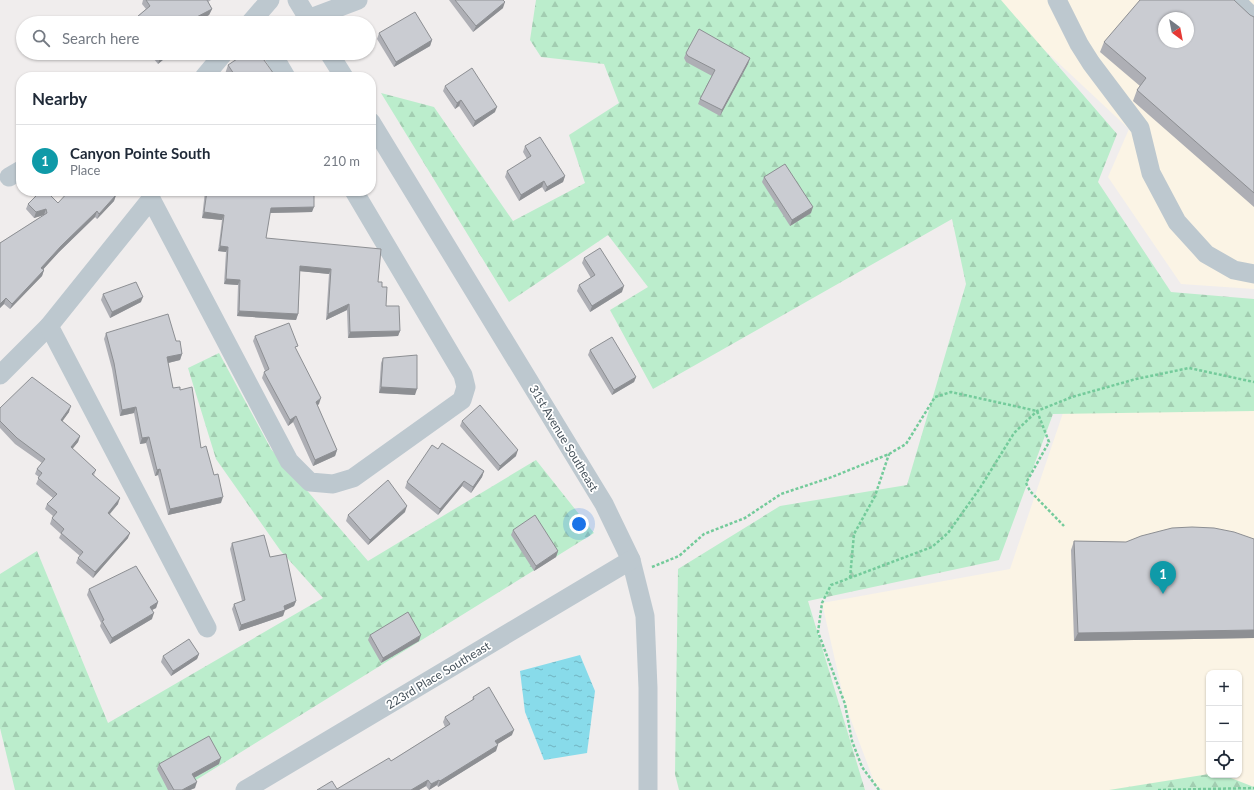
<!DOCTYPE html>
<meta charset="utf-8">
<style>
:root{--surface:#fff;--page:#f6f6f7;--text:#1f2937;--muted:#747a83;--line:#e0e1e3;--accent:#1c79da}
body{margin:0;font-family:Lato,sans-serif;background:var(--page);color:var(--text)}
.controls{position:absolute;right:12px;bottom:12px;display:grid;overflow:hidden;border-radius:8px;box-shadow:0 1px 3px #0004}
.controls button{width:36px;height:36px;display:grid;place-items:center;padding:0;border:0;border-bottom:1px solid var(--line);background:var(--surface);color:var(--text);font:20px sans-serif}
.compass{position:absolute;left:1158px;top:12px;width:36px;height:36px;border-radius:50%;background:var(--surface);box-shadow:0 1px 3px #0004;rotate:148deg}
.you{position:absolute;left:579px;top:524px;width:14px;height:14px;margin:-10px;border:3px solid #fff;border-radius:50%;background:#1a73e8;box-shadow:0 0 0 6px #1a73e833}
.badge{display:grid;place-items:center;width:26px;height:26px;border-radius:50%;background:var(--accent);color:#fff;font-size:13px;font-weight:700}
.pin{position:absolute;translate:-50% -33px;filter:drop-shadow(0 1px 2px #0008)}
.pin::after{content:'';position:absolute;top:21px;width:14px;height:12px;background:inherit;clip-path:polygon(0 0,100% 0,50% 100%)}
.list{margin:0;padding:0;list-style:none}
h2{display:flex;justify-content:space-between;align-items:center;height:52px;margin:0;padding:0 16px;font-size:17px}
h2 small{font-size:13px;font-weight:400;color:var(--muted)}
.list li{display:grid;grid-template-columns:26px 1fr auto;gap:12px;align-items:center;box-sizing:border-box;height:72px;padding:0 16px;border-top:1px solid var(--line)}
.list b{display:block;font-size:15px;white-space:nowrap}
.list p{margin:0;font-size:13px;white-space:nowrap;color:var(--muted)}
.list em{font-size:13px;font-style:normal;color:var(--muted)}
.icon{flex:none;width:22px;height:22px;fill:none;stroke:currentColor;stroke-width:2;stroke-linecap:round;stroke-linejoin:round}
.map{position:relative;flex:none;width:1254px;height:790px;overflow:hidden}
.search{position:absolute;background:var(--surface);box-shadow:0 1px 3px #0004;left:16px;top:16px;width:360px;height:44px;display:flex;align-items:center;gap:10px;box-sizing:border-box;padding:0 14px;border-radius:22px;color:var(--muted);font-size:15px}
.panel{position:absolute;background:var(--surface);box-shadow:0 1px 3px #0004;left:16px;top:72px;width:360px;height:124px;border-radius:16px}
.map>svg:first-child{display:block}
.commercial{fill:#fbf4e5;fill-rule:evenodd}
.forest{fill:url(#forest-firs)}
.water{fill:url(#water-ripples)}
.lines{fill:none;stroke-linecap:round;stroke-linejoin:round}
.path{stroke:#74cb9b;stroke-width:2.5;stroke-dasharray:3 2;stroke-linecap:butt}
.minor{stroke:#bdc8cf;stroke-width:19}
.wall{fill:#aeafb5}
.shaded-wall{fill:#8d8f93}
.building{fill:#caccd2;stroke:#8d8f93;fill-rule:evenodd}
.labels{text-anchor:middle;dominant-baseline:central;stroke-width:3.5;stroke-linejoin:round;paint-order:stroke}
.street-label{font-size:12px;fill:#45515a;stroke:#fff}
</style>
<div class="map">
<svg width="1254" height="790" viewBox="0 0 1254 790">
<defs>
<pattern id="forest-firs" width="22" height="20" patternUnits="userSpaceOnUse"><rect width="22" height="20" fill="#bbedcc"/><path d="M5 1l3.5 6h-7zM16 11l3.5 6h-7z" fill="#a2cdb1"/></pattern>
<pattern id="water-ripples" width="26" height="14" patternUnits="userSpaceOnUse"><rect width="26" height="14" fill="#88dbea"/><path d="M2 4q2-2 4 0t4 0M15 11q2-2 4 0t4 0" fill="none" stroke="#71b4c1"/></pattern>
</defs>
<rect width="100%" height="100%" fill="#f0eded"/>
<!-- commercial -->
<g class="commercial">
<path d="M996 0H1254V289L1181 284 1108 177 1129 129 1006 14ZM1164 18H1188V42H1164Z"/>
<path d="M1254 402V790H883L875 784 845 704 822 603 1010 569 1064 410ZM1209 673H1239V775H1209Z"/>
</g>
<!-- forest -->
<g class="forest">
<path d="M536 0H1001L1117 134 1098 182 1171 292 1254 299V411L1053 414 999 560 808 601 865 790H679L675 774 678 569 780 506 907 485 966 284 952 219 653 389 610 310 648 287 608 235 509 302 381 93 434 107 513 221 585 183 569 135 619 103 604 64 541 57 530 40Z"/>
<path d="M219 353 271 449 368 561 536 460 594 533 180 790H15L0 728V574L37 551 108 723 323 598 280 550 216 459 188 368Z"/>
<path d="M1209 774 1223 775 1254 787V790H1109Z"/>
</g>
<!-- water -->
<path class="water" d="M580 655 595 691 587 753 544 760 525 712 520 671Z"/>
<g class="lines">
<!-- path -->
<g class="path">
<path d="M652 567 679 556 704 534 745 518 781 494 832 477 889 454 906 444 935 397 951 392 1037 411 1049 442 1026 483 1030 491 1064 526"/>
<path d="M850 578 854 534 875 496 889 454"/>
<path d="M879 790 862 767 852 741 845 704 818 632 822 603 831 585 932 547 948 533 980 488 1014 433 1037 411 1072 397 1136 379 1189 368 1254 382"/>
<path d="M1158 790 1254 788"/>
</g>
<!-- minor -->
<g class="minor">
<path d="M297 0 311 23"/>
<path d="M1057 0 1079 44 1091 63 1140 128 1151 173 1177 222 1206 254 1234 270 1254 274"/>
<path d="M1235 0 1254 18"/>
<path d="M308 19 358 0"/>
<path d="M250 23 270 0"/>
<path d="M272 53 286 77"/>
<path d="M329 53 344 77"/>
<path d="M204 77 224 53"/>
<path d="M371 122 604 504 631 560 645 616 648 688V790"/>
<path d="M9 177 21 170"/>
<path d="M0 375 49 326"/>
<path d="M207 628 49 326 151 199 289 461 310 482 333 484 353 478 462 400 466 387 463 375 354 191"/>
<path d="M245 790 631 560"/>
</g>
</g>
<!-- wall -->
<g class="wall">
<path d="M143 0H211L208 2 212 9 209 15 194 23H130L131 22 146 9 142 4Z"/>
<path d="M449 0H503V8L473 32Z"/>
<path d="M1250 15 1254 17V207L1133 101 1137 90 1140 86 1100 52 1104 42Z"/>
<path d="M379 33 432 40 430 46 394 67 377 39Z"/>
<path d="M149 53H171L158 64Z"/>
<path d="M686 53 750 58 748 64 720 116 698 104 700 99 712 76 686 62 684 58Z"/>
<path d="M228 65 276 77H227L225 74Z"/>
<path d="M445 86 495 112 473 127 459 106 455 109 443 91Z"/>
<path d="M525 146 565 176 563 182 545 192 542 187 519 201 505 177 507 171 527 159 523 152Z"/>
<path d="M764 177 811 213 790 226 762 182Z"/>
<path d="M33 191H46L58 203 116 195 114 201 97 219 95 217 59 252 43 269 44 270 42 276 10 309 4 304 0 308V243L44 215 34 218 26 209 28 204 35 197Z"/>
<path d="M205 191H314L312 212 270 213 266 238 378 282 382 287 386 306 400 331 398 336 348 338 347 310 326 320 329 274 300 271 298 314 296 320 237 316 238 285 224 284 226 252 218 251 222 220 202 218Z"/>
<path d="M584 258 622 292 590 312 577 291 579 285 591 278 582 263Z"/>
<path d="M103 294 141 302 110 318 101 300Z"/>
<path d="M106 333 176 341 182 354 180 360 168 363 173 388 180 390 221 503 168 515 158 475 155 476 146 443 140 444 134 413 120 416 112 369 104 339Z"/>
<path d="M255 336 296 350 319 404 317 406 337 450 335 456 313 466 293 422 288 426 262 378 264 372 265 371 253 341Z"/>
<path d="M590 350 636 377 634 382 612 395 588 355Z"/>
<path d="M383 358 415 395 379 393 381 363Z"/>
<path d="M0 408 69 412 62 421 80 436 78 442 72 449 96 470 94 475 118 504 110 514 128 538 93 578 76 563 78 558 80 556 59 538 61 534 50 524 52 518 53 516 45 509 47 504 53 498 36 484 39 477 35 474 37 469 42 463 15 444 0 428Z"/>
<path d="M462 421 516 456 498 471 460 426Z"/>
<path d="M438 449 484 471 482 477 471 493 462 486 438 515 405 488 407 482Z"/>
<path d="M405 512 368 545 346 521 348 515Z"/>
<path d="M513 530 558 551 556 557 534 571 511 535Z"/>
<path d="M1254 539V638L1074 641 1071 550 1074 541 1126 542Z"/>
<path d="M232 543 270 557 296 601 294 606 285 610 283 616 239 631 232 609 234 604 242 601 230 549Z"/>
<path d="M89 589 158 602 156 608 152 610V619L110 644 100 626 101 623 87 595Z"/>
<path d="M370 635 419 641 381 663 368 640Z"/>
<path d="M199 654 197 659 171 676 161 662 163 656Z"/>
<path d="M473 697 512 735 497 744 496 751 438 787 437 785 429 790 426 786 419 790H317L337 789 391 761 445 727 443 722 445 717 472 701Z"/>
<path d="M159 764H219L194 778 195 788 190 790H168L157 769Z"/>
</g>
<!-- shaded-wall -->
<g class="shaded-wall">
<path d="M505 2 503 8 473 32 476 26Z"/>
<path d="M212 9 209 15 194 23H188L189 21Z"/>
<path d="M432 40 430 46 394 67 396 62Z"/>
<path d="M167 53H171L158 64 160 58Z"/>
<path d="M750 58 748 64 720 116 722 110Z"/>
<path d="M461 100 459 106 455 109 457 103Z"/>
<path d="M497 107 495 112 473 127 475 121Z"/>
<path d="M565 176 563 182 545 192 547 187Z"/>
<path d="M544 181 542 187 519 201 521 195Z"/>
<path d="M116 195 114 201 97 219 99 214Z"/>
<path d="M314 207 312 212 269 213 271 208Z"/>
<path d="M813 207 811 213 790 226 792 220Z"/>
<path d="M46 209 44 215 34 218 36 212Z"/>
<path d="M97 211 95 217 59 252 39 274 41 268 61 246Z"/>
<path d="M204 212 224 215 222 220 202 218Z"/>
<path d="M220 246 228 247 226 252 218 251Z"/>
<path d="M300 266 331 269 329 274 298 271Z"/>
<path d="M44 270 42 276 10 309 12 304Z"/>
<path d="M226 279 240 280 238 285 224 284Z"/>
<path d="M624 286 622 292 590 312 592 306Z"/>
<path d="M143 297 141 302 110 318 112 312Z"/>
<path d="M6 298 4 304 0 308V304Z"/>
<path d="M349 304 347 310 326 320 328 314Z"/>
<path d="M239 311 298 314 296 320 237 316Z"/>
<path d="M400 331 398 336 348 338 350 332Z"/>
<path d="M182 354 180 360 164 364 167 357Z"/>
<path d="M636 377 634 382 612 395 614 390Z"/>
<path d="M381 387 417 389 415 395 379 393Z"/>
<path d="M321 398 319 404 313 408 316 402Z"/>
<path d="M71 406 69 412 59 426 61 420Z"/>
<path d="M136 407 134 413 120 416 122 410Z"/>
<path d="M296 416 293 422 288 426 290 420Z"/>
<path d="M80 436 78 442 69 453 71 447Z"/>
<path d="M149 437 146 443 140 444 142 438Z"/>
<path d="M337 450 335 456 313 466 315 460Z"/>
<path d="M518 450 516 456 498 471 500 466Z"/>
<path d="M160 469 158 475 155 476 157 470Z"/>
<path d="M484 471 482 477 471 493 473 487Z"/>
<path d="M464 481 462 486 438 515 440 509Z"/>
<path d="M223 497 221 503 168 515 170 509Z"/>
<path d="M120 498 118 504 106 518 108 513Z"/>
<path d="M407 506 405 512 368 545 370 540Z"/>
<path d="M130 533 128 538 93 578 95 572Z"/>
<path d="M558 551 556 557 534 571 536 566Z"/>
<path d="M296 601 294 606 284 611 285 610 283 616 239 631 241 625Z"/>
<path d="M158 602 156 608 148 612 150 607Z"/>
<path d="M154 613 152 619 110 644 112 638Z"/>
<path d="M1254 630V638L1074 641 1078 633Z"/>
<path d="M421 635 419 641 381 663 383 658Z"/>
<path d="M199 654 197 659 171 676 173 671Z"/>
<path d="M514 730 512 735 493 747 495 741Z"/>
<path d="M498 745 496 751 438 787 440 781Z"/>
<path d="M221 758 219 764 190 780 192 774Z"/>
<path d="M428 780 426 786 419 790H411Z"/>
<path d="M439 780 437 785 429 790 431 784Z"/>
<path d="M197 782 195 788 190 790H182Z"/>
</g>
<!-- building -->
<g class="building">
<path d="M146 0H207L212 9 189 21 190 23H132L131 22 150 6Z"/>
<path d="M455 0H503L505 2 476 26Z"/>
<path d="M1140 0H1234L1250 15 1254 17V193L1137 90 1146 78 1104 42ZM1164 18H1188V42H1164Z"/>
<path d="M415 12 432 40 396 62 379 33Z"/>
<path d="M699 29 750 58 722 110 700 99 715 70 688 56 686 53Z"/>
<path d="M156 53H167L160 58Z"/>
<path d="M246 53H259L276 77H236L228 65Z"/>
<path d="M472 68 497 107 475 121 461 100 457 103 445 86Z"/>
<path d="M540 137 565 176 547 187 544 181 521 195 507 171 531 156 525 146Z"/>
<path d="M785 164 813 207 792 220 764 177Z"/>
<path d="M37 191H46L58 203 69 191H112L116 195 99 214 97 211 61 246 41 268 44 270 12 304 6 298 0 304V243L47 213 46 209 36 212 28 204 38 194Z"/>
<path d="M207 191H314V207L271 208 266 238 381 249 378 282H382V287H387L386 306H399L400 331 350 332 349 304 328 314 331 269 300 266 298 314 239 311 240 280 226 279 228 247 220 246 224 215 204 212Z"/>
<path d="M600 248 624 286 592 306 579 285 595 275 584 258Z"/>
<path d="M136 282 143 297 112 312 103 294Z"/>
<path d="M168 314 176 341H180L182 354 167 357 173 388 180 387V390L192 387 201 448 206 446 214 475 218 474 223 497 170 509 160 469 157 470 149 437 142 438 136 407 122 410 114 363 106 333Z"/>
<path d="M289 323 298 346 295 347 321 398 316 402 337 450 315 460 296 416 290 420 264 372 269 369 255 336Z"/>
<path d="M612 337 636 377 614 390 590 350Z"/>
<path d="M417 355V389L381 387 383 358Z"/>
<path d="M32 377 71 406 61 420 80 436 71 447 96 470 92 474 120 498 108 513 130 533 95 572 78 558 83 552 61 533 64 529 52 518 57 512 47 504 57 494 38 478 42 473 37 469 45 459 17 438 0 421V408Z"/>
<path d="M480 405 518 450 500 466 462 421Z"/>
<path d="M442 443 484 471 473 487 464 481 440 509 407 482 432 445 438 449Z"/>
<path d="M388 480 407 506 370 540 348 515Z"/>
<path d="M535 515 558 551 536 566 513 530Z"/>
<path d="M1192 527 1214 528 1234 532 1254 539V630L1078 633 1074 541 1126 542 1141 536 1172 528Z"/>
<path d="M264 535 270 557 286 554 296 601 284 606 285 610 241 625 234 604 245 600 232 543Z"/>
<path d="M136 566 158 602 150 607 154 613 112 638 102 621 104 620 89 589Z"/>
<path d="M408 612 421 635 383 658 370 635Z"/>
<path d="M189 639 199 654 173 671 163 656Z"/>
<path d="M489 687 514 730 495 741 498 745 440 781 439 780 431 784 428 780 411 790H317L332 781 337 789 389 758 391 761 450 724 445 717 474 699 473 697Z"/>
<path d="M209 736 221 758 192 774 197 782 182 790H174L159 764Z"/>
</g>
<g class="labels">
<!-- street labels -->
<g class="street-label">
<text transform="translate(564 438) rotate(59)">31st Avenue Southeast</text>
<text transform="translate(438 675) rotate(-31)">223rd Place Southeast</text>
</g>
</g>
</svg>
<div class="controls">
<button>+</button>
<button>−</button>
<button><svg class="icon" aria-label="locate" viewBox="0 0 24 24"><circle cx="12" cy="12" r="6"/><path d="M12 2v4M12 18v4M2 12h4M18 12h4"/></svg></button>
</div>
<svg class="compass" viewBox="-18 -18 36 36"><path d="M0-13l5 13h-10z" fill="#e53935"/><path d="M0 13l5-13h-10z" fill="#747a83"/></svg>
<div class="you"></div>
<div class="pin badge" style="left:1163px;top:594px;background:#0f9aa8">1</div>
<div class="search"><svg class="icon" aria-label="search" viewBox="0 0 24 24"><circle cx="10" cy="10" r="6"/><path d="M15 15l6 6"/></svg>Search here</div>
<section class="panel">
<h2>Nearby<small></small></h2>
<ul class="list">
<li><span class="badge" style="background:#0f9aa8">1</span><div><b>Canyon Pointe South</b><p>Place</p></div><em>210 m</em></li>
</ul>
</section>
</div>
